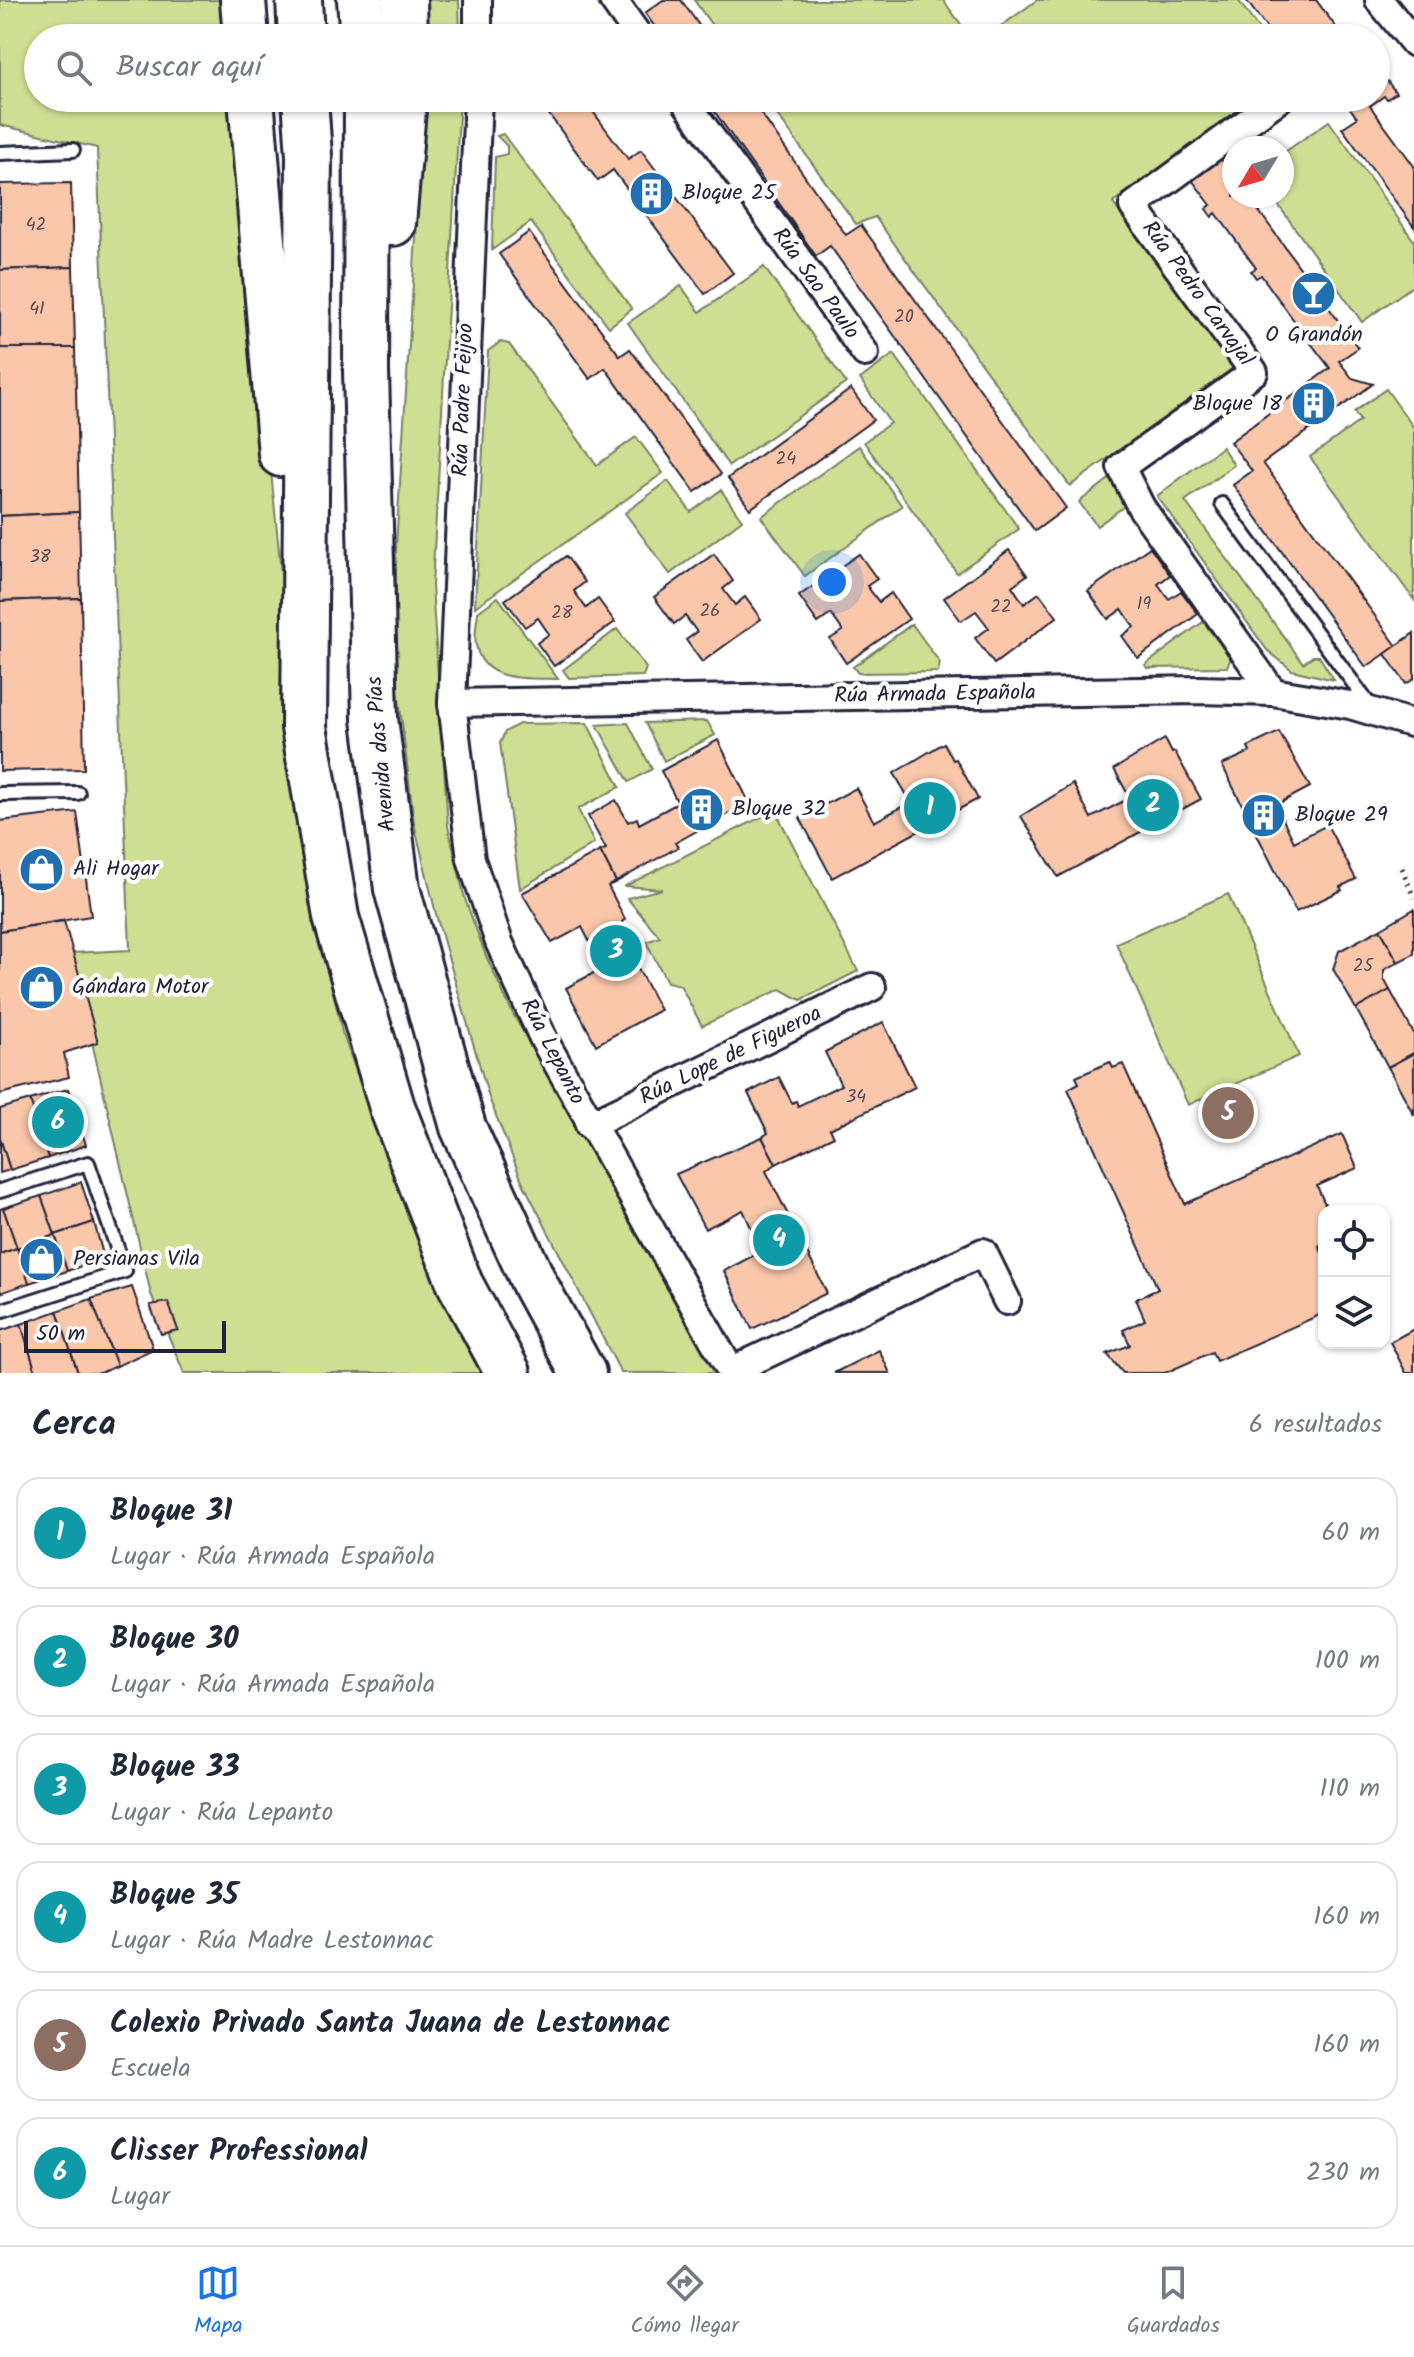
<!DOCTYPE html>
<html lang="es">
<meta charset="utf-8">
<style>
:root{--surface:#fff;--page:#f6f6f7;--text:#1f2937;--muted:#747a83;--line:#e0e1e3;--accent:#1a73e8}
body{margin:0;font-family:Kalam,sans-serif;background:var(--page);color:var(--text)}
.controls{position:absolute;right:24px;bottom:24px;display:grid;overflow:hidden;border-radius:16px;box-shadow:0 2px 6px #0004}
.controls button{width:72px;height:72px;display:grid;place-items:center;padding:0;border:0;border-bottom:2px solid var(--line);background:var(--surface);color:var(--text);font:40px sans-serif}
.compass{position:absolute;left:1222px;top:136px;width:72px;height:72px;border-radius:50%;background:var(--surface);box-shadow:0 2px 6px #0004;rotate:232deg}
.scale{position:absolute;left:24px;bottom:20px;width:202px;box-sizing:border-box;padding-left:8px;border:4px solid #22223b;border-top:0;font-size:22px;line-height:28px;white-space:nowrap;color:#22223b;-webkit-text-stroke:6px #fff;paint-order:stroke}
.you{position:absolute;left:832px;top:582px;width:28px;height:28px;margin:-20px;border:6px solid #fff;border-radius:50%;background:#1a73e8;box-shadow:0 0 0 12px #1a73e833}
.badge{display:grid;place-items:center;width:52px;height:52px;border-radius:50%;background:var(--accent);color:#fff;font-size:26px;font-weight:700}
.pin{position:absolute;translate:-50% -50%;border:4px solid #fff;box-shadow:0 2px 8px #0006}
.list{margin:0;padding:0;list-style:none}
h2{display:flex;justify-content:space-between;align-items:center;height:104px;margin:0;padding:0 32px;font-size:34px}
h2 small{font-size:26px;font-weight:400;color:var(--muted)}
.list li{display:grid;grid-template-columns:52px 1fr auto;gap:24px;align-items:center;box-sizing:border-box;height:112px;margin:0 16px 16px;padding:0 16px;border:2px solid var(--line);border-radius:24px}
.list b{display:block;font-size:30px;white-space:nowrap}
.list p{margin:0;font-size:26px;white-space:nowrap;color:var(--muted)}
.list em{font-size:26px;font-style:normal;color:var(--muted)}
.icon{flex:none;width:44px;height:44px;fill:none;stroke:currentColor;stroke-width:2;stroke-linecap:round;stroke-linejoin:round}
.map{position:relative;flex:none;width:1414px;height:1373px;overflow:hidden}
.search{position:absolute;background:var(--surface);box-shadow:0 2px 6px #0004;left:24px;right:24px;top:24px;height:88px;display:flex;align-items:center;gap:20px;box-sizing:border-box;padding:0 28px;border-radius:44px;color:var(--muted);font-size:30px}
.sheet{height:872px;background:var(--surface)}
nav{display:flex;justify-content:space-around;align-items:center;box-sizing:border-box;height:112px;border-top:2px solid var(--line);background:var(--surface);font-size:22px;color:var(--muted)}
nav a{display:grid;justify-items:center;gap:4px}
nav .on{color:var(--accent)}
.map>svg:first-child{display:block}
.green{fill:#cede92;stroke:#788066;stroke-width:2}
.building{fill:#fac7ab;stroke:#22223b;stroke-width:2}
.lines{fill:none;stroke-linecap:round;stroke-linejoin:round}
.lane-casing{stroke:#22223b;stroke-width:18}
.street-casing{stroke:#22223b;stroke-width:32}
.highway-casing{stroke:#22223b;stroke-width:50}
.path{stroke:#22223b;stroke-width:5;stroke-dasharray:2 6;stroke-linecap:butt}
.lane{stroke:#fff;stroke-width:12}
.street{stroke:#fff;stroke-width:26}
.highway{stroke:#fff;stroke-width:44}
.labels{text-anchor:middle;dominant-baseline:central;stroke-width:8;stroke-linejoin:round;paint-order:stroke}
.number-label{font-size:18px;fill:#584b57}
.poi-label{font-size:22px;fill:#22223b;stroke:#fff;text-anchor:start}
.street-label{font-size:22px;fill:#22223b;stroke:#fff}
</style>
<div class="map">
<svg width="1414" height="1373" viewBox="0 0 1414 1373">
<rect width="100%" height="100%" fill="#fff"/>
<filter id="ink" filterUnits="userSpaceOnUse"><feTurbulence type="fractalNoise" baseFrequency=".0125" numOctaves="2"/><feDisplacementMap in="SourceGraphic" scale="16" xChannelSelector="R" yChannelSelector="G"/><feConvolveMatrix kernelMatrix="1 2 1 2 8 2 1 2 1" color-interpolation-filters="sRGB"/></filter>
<g filter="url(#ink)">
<!-- green -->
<g class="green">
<path d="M0 0H224L228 38H38V98H234L314 904 342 1032 411 1223 484 1373H184L151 1294 71 953 130 950 97 148 0 125Z"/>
<path d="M427 0H459L460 38H428Z"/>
<path d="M694 0H943L971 38H721Z"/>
<path d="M1037 0H1238L1265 38H985Z"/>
<path d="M425 98H460L432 586 448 826 465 899 486 956 513 1014 718 1373H621L522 1181 489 1098 438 922 414 823 396 673V545Z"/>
<path d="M765 98H1257L1113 203 1233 368 1070 486 875 217 856 224Z"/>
<path d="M1329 121 1414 241V285L1362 322 1272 196H1282V154Z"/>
<path d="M503 134 632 309 609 327 531 222 492 250 495 157 507 154V146L497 136Z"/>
<path d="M764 267 846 383 729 466 628 323 681 286 700 312Z"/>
<path d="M500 342 509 344 597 465 636 437 663 473 475 607 488 351Z"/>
<path d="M894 354 1019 529 957 573 864 442 890 423 860 379Z"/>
<path d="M1386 389 1414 428V600L1310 457 1360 421 1354 412Z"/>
<path d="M859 446 902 506 805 576 761 517Z"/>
<path d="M1222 447 1234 465 1185 501 1303 663 1313 656H1319L1334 680 1292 670 1267 650 1157 496Z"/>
<path d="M1112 477 1130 502 1097 526 1079 502Z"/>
<path d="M668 481 691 512 721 490 742 520 670 574 625 513Z"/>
<path d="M498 597 558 679C528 678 483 684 476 645 474 635 477 622 478 612Z"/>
<path d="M1203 622 1231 658 1227 667 1147 668 1145 665Z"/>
<path d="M912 624 940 663 938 672 858 673 853 667Z"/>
<path d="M617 629 646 668 643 676 569 678 563 670Z"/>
<path d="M707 721 715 735 664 761 645 723Z"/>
<path d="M587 723 620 787 578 809 594 843 520 889 500 743 505 732 519 724Z"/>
<path d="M628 723 652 769 629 782 597 725Z"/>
<path d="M775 810 858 971 801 1000 781 989 702 1026 680 985 667 982 646 942 660 937 627 898 662 889 625 886Z"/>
<path d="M1228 894 1299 1056 1188 1105 1116 943Z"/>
</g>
<!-- building -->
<g class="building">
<path d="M663 0H681L708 38H663L645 13Z"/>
<path d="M1246 0H1316L1344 38H1274Z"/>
<path d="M1383 75 1396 93 1387 99 1384 96 1370 106 1414 166V227L1342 128 1357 118 1343 98H1376V80Z"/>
<path d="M537 98H583L628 159 641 150 733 273 705 294 613 170 598 181Z"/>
<path d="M705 98H750L846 235 861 225 1066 508 1035 531 830 246 816 256Z"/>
<path d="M1221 159 1234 177V196H1248L1358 348 1339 361 1352 378 1373 384 1263 463 1397 646 1366 667 1233 485 1252 471 1230 442 1330 368 1303 333 1298 337 1293 330 1298 326 1261 275 1256 278 1251 271 1256 268 1216 213 1212 217 1206 209 1211 205 1192 180Z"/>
<path d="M71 183 73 267 0 270V184Z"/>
<path d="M529 232 620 356 630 349 721 474 695 492 605 368 590 379 499 254Z"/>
<path d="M73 267 75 348H0V270Z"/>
<path d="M0 348H75L79 512 0 516Z"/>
<path d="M851 389 873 420 750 509 728 478Z"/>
<path d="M79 512 81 598 0 601V516Z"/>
<path d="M1150 547 1170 575 1158 584 1169 599 1181 591 1198 614 1138 658 1122 636 1134 627 1122 609 1108 619 1088 591Z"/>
<path d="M1009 550 1027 575 1012 586 1024 604 1039 593 1057 617 994 664 975 638 989 628 976 611 961 621 944 598Z"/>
<path d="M714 554 733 581 723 589 735 605 745 597 761 619 702 662 686 640 697 632 685 616 674 624 654 597Z"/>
<path d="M859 554 877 579 867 586 879 602 891 593 909 619 846 663 830 639 843 631 831 614 818 623 799 596Z"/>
<path d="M566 556 585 582 574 591 586 608 598 599 615 622 554 666 537 643 549 634 538 618 525 627 505 600Z"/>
<path d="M81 598 84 769 0 771V601Z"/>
<path d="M1414 633V679L1406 684 1385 654Z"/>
<path d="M1279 732 1310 787 1276 805 1294 842 1327 825 1356 879 1340 887 1342 890 1296 912 1222 765 1250 752 1248 747Z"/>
<path d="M1165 739 1172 753 1175 752 1201 799 1058 877 1021 816 1073 784 1091 818 1130 798 1114 769Z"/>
<path d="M718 740 749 802 675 843 678 847 616 882 600 851 606 849 588 816 616 800 628 822 637 818 639 824 678 803 661 771Z"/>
<path d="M944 743 953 760 956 759 978 799 832 878 800 818 856 788 874 822 911 802 894 773Z"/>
<path d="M77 812 91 916 0 931V821Z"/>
<path d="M600 851 616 882 608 886 625 919 622 922 641 960 635 963 660 1010 596 1045 566 988 603 968 582 927 552 943 522 893Z"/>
<path d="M1414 909V954L1398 962 1380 929Z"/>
<path d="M64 921 98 1042 64 1053 69 1077 0 1094V931Z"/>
<path d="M1380 929 1398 962 1384 970V979L1390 990 1356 1009 1333 969 1339 951Z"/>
<path d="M1390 990 1414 1034V1053L1388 1067 1356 1009Z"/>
<path d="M883 1022 915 1087 830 1129 834 1136 776 1164 762 1137 768 1133 748 1093 779 1077 792 1103 796 1101 798 1106 841 1085 825 1052Z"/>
<path d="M1414 1053V1115L1388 1067Z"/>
<path d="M1110 1062 1113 1068 1123 1064 1185 1204 1342 1134 1357 1168 1317 1186 1328 1211H1324V1243L1319 1246 1324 1257V1313L1216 1361 1212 1352 1165 1373H1123L1107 1354 1130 1345 1123 1330 1145 1320 1136 1299 1158 1289 1068 1089 1079 1083 1076 1077Z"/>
<path d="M68 1089 86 1145 48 1158 30 1100Z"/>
<path d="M30 1100 48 1158 10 1170 0 1138V1109Z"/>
<path d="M762 1137 776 1164 766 1171 827 1293 752 1329 724 1271 762 1251 743 1210 705 1229 676 1174Z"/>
<path d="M0 1138 10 1170 0 1173Z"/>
<path d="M81 1182 94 1222 55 1235 41 1196Z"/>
<path d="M41 1196 55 1235 17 1248 3 1208Z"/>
<path d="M3 1208 17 1248 0 1254V1209Z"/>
<path d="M94 1222 104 1258 67 1271 55 1235Z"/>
<path d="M55 1235 67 1271 29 1283 17 1248Z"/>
<path d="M17 1248 29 1283 0 1293V1254Z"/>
<path d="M132 1287 153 1349 117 1366 91 1299Z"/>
<path d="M91 1299 117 1366 100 1373H78L57 1311Z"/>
<path d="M168 1302 178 1330 161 1334 150 1305Z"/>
<path d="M57 1311 78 1373H36L21 1324Z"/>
<path d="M21 1324 36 1373H0V1331Z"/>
<path d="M1414 1329V1373H1406L1390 1342Z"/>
<path d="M879 1350 890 1373H834Z"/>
</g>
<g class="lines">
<defs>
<g id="lane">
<path d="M0 153 73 150"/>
<path d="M1222 504 1371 707"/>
<path d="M0 794 78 793"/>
<path d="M0 1191 88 1163 125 1271 0 1311"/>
</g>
<g id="street">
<path d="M613 0 640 38"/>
<path d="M1379 0 1414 43"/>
<path d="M478 38V0"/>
<path d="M478 98 452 703 471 859 499 942 544 1040 732 1373"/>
<path d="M683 98 865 353"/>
<path d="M1273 692 1141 507 1121 467 1254 372 1133 206 1280 98"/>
<path d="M452 703 1199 690 1273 692 1350 705 1414 724"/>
<path d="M589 1125 872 987"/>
<path d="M731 1371 983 1252 1007 1301"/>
</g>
<g id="highway">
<path d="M243 0 246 38"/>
<path d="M299 0 301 38"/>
<path d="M360 0 363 38"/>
<path d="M404 0 405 38"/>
<path d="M251 98 281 454"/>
<path d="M305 98 309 156 304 727 336 917 392 1107 460 1284 508 1373"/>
<path d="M367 98 366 371 375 719 397 889 463 1127 535 1285 583 1373"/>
<path d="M393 223 404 98"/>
</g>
</defs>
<!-- lane casing -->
<use href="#lane" class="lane-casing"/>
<!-- street casing -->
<use href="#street" class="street-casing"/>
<!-- highway casing -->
<use href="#highway" class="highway-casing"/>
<!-- path -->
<path class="path" d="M1402 868 1414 898"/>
<!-- lane -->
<use href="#lane" class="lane"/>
<!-- street -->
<use href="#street" class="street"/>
<!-- highway -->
<use href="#highway" class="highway"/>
</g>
</g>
<!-- icons -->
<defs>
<symbol id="building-disc" viewBox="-11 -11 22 22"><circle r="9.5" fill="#1f6fb2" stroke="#fff"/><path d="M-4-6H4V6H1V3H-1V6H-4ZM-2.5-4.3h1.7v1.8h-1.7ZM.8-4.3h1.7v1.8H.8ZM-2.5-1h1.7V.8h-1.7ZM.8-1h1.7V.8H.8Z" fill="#fff"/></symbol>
<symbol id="bar-disc" viewBox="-11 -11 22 22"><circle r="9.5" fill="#1f6fb2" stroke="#fff"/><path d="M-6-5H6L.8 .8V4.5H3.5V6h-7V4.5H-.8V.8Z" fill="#fff"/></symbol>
<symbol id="shop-disc" viewBox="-11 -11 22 22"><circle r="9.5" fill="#1f6fb2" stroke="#fff"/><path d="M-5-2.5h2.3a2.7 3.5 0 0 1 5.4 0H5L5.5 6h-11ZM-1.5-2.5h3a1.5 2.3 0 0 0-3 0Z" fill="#fff"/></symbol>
</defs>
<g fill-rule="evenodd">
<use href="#building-disc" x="626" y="168" width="51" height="51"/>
<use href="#bar-disc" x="1288" y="268" width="51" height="51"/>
<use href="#building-disc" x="1288" y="378" width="51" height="51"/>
<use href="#building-disc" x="676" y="784" width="51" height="51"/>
<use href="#building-disc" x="1238" y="790" width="51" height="51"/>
<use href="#shop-disc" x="16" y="844" width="51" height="51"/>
<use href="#shop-disc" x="16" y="962" width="51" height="51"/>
<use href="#shop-disc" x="16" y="1234" width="51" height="51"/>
</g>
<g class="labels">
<!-- number labels -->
<g class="number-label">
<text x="36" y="225">42</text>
<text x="37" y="309">41</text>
<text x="904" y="317">20</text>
<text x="786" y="459">24</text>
<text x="40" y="557">38</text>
<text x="1144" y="604">19</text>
<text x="1001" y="607">22</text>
<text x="710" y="611">26</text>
<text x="562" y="613">28</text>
<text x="1363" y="966">25</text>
<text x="856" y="1097">34</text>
</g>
<!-- poi labels -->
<g class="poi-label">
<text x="682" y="193">Bloque 25</text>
<text x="1314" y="335" text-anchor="middle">O Grandón</text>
<text x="1282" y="404" text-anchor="end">Bloque 18</text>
<text x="732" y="809">Bloque 32</text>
<text x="1295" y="815">Bloque 29</text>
<text x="73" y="869">Ali Hogar</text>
<text x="72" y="987">Gándara Motor</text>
<text x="73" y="1259">Persianas Vila</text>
</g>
<!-- street labels -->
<g class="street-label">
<text transform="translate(815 284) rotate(54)">Rúa Sao Paulo</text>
<text transform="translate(1197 294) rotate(54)">Rúa Pedro Carvajal</text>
<text transform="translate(464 400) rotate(-88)">Rúa Padre Feijoo</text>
<text transform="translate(935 695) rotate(-1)">Rúa Armada Española</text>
<text transform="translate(382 754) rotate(-95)">Avenida das Pías</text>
<text transform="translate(552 1052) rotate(63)">Rúa Lepanto</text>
<text transform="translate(731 1056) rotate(-26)">Rúa Lope de Figueroa</text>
</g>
</g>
</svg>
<div class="controls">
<button><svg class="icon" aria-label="locate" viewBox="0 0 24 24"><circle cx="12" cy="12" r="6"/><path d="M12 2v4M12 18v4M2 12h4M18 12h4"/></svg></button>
<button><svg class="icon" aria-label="layers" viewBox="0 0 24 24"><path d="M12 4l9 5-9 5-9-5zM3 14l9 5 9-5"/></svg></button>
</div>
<svg class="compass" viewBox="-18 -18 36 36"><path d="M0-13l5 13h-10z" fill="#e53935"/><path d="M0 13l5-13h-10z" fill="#747a83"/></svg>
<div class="scale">50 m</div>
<div class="you"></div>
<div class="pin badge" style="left:930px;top:808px;background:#0f9aa8">1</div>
<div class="pin badge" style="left:1153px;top:805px;background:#0f9aa8">2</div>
<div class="pin badge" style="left:616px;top:951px;background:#0f9aa8">3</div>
<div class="pin badge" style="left:779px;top:1240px;background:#0f9aa8">4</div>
<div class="pin badge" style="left:1228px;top:1113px;background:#8d6e63">5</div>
<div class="pin badge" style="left:58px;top:1122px;background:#0f9aa8">6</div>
<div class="search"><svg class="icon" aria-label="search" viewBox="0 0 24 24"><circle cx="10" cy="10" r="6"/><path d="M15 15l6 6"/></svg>Buscar aquí</div>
</div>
<section class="sheet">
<h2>Cerca<small>6 resultados</small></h2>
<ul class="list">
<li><span class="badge" style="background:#0f9aa8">1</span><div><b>Bloque 31</b><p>Lugar · Rúa Armada Española</p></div><em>60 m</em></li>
<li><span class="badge" style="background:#0f9aa8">2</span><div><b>Bloque 30</b><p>Lugar · Rúa Armada Española</p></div><em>100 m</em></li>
<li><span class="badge" style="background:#0f9aa8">3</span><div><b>Bloque 33</b><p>Lugar · Rúa Lepanto</p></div><em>110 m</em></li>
<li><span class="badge" style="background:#0f9aa8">4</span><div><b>Bloque 35</b><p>Lugar · Rúa Madre Lestonnac</p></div><em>160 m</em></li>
<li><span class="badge" style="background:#8d6e63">5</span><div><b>Colexio Privado Santa Juana de Lestonnac</b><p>Escuela</p></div><em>160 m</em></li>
<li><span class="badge" style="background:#0f9aa8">6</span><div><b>Clisser Professional</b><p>Lugar</p></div><em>230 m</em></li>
</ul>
</section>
<nav>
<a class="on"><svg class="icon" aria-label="map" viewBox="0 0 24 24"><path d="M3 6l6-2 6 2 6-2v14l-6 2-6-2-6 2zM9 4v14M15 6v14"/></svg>Mapa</a>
<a><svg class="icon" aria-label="directions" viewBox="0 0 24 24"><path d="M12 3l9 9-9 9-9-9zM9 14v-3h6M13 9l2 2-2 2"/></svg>Cómo llegar</a>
<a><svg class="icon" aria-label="saved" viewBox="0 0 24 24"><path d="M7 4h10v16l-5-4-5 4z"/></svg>Guardados</a>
</nav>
